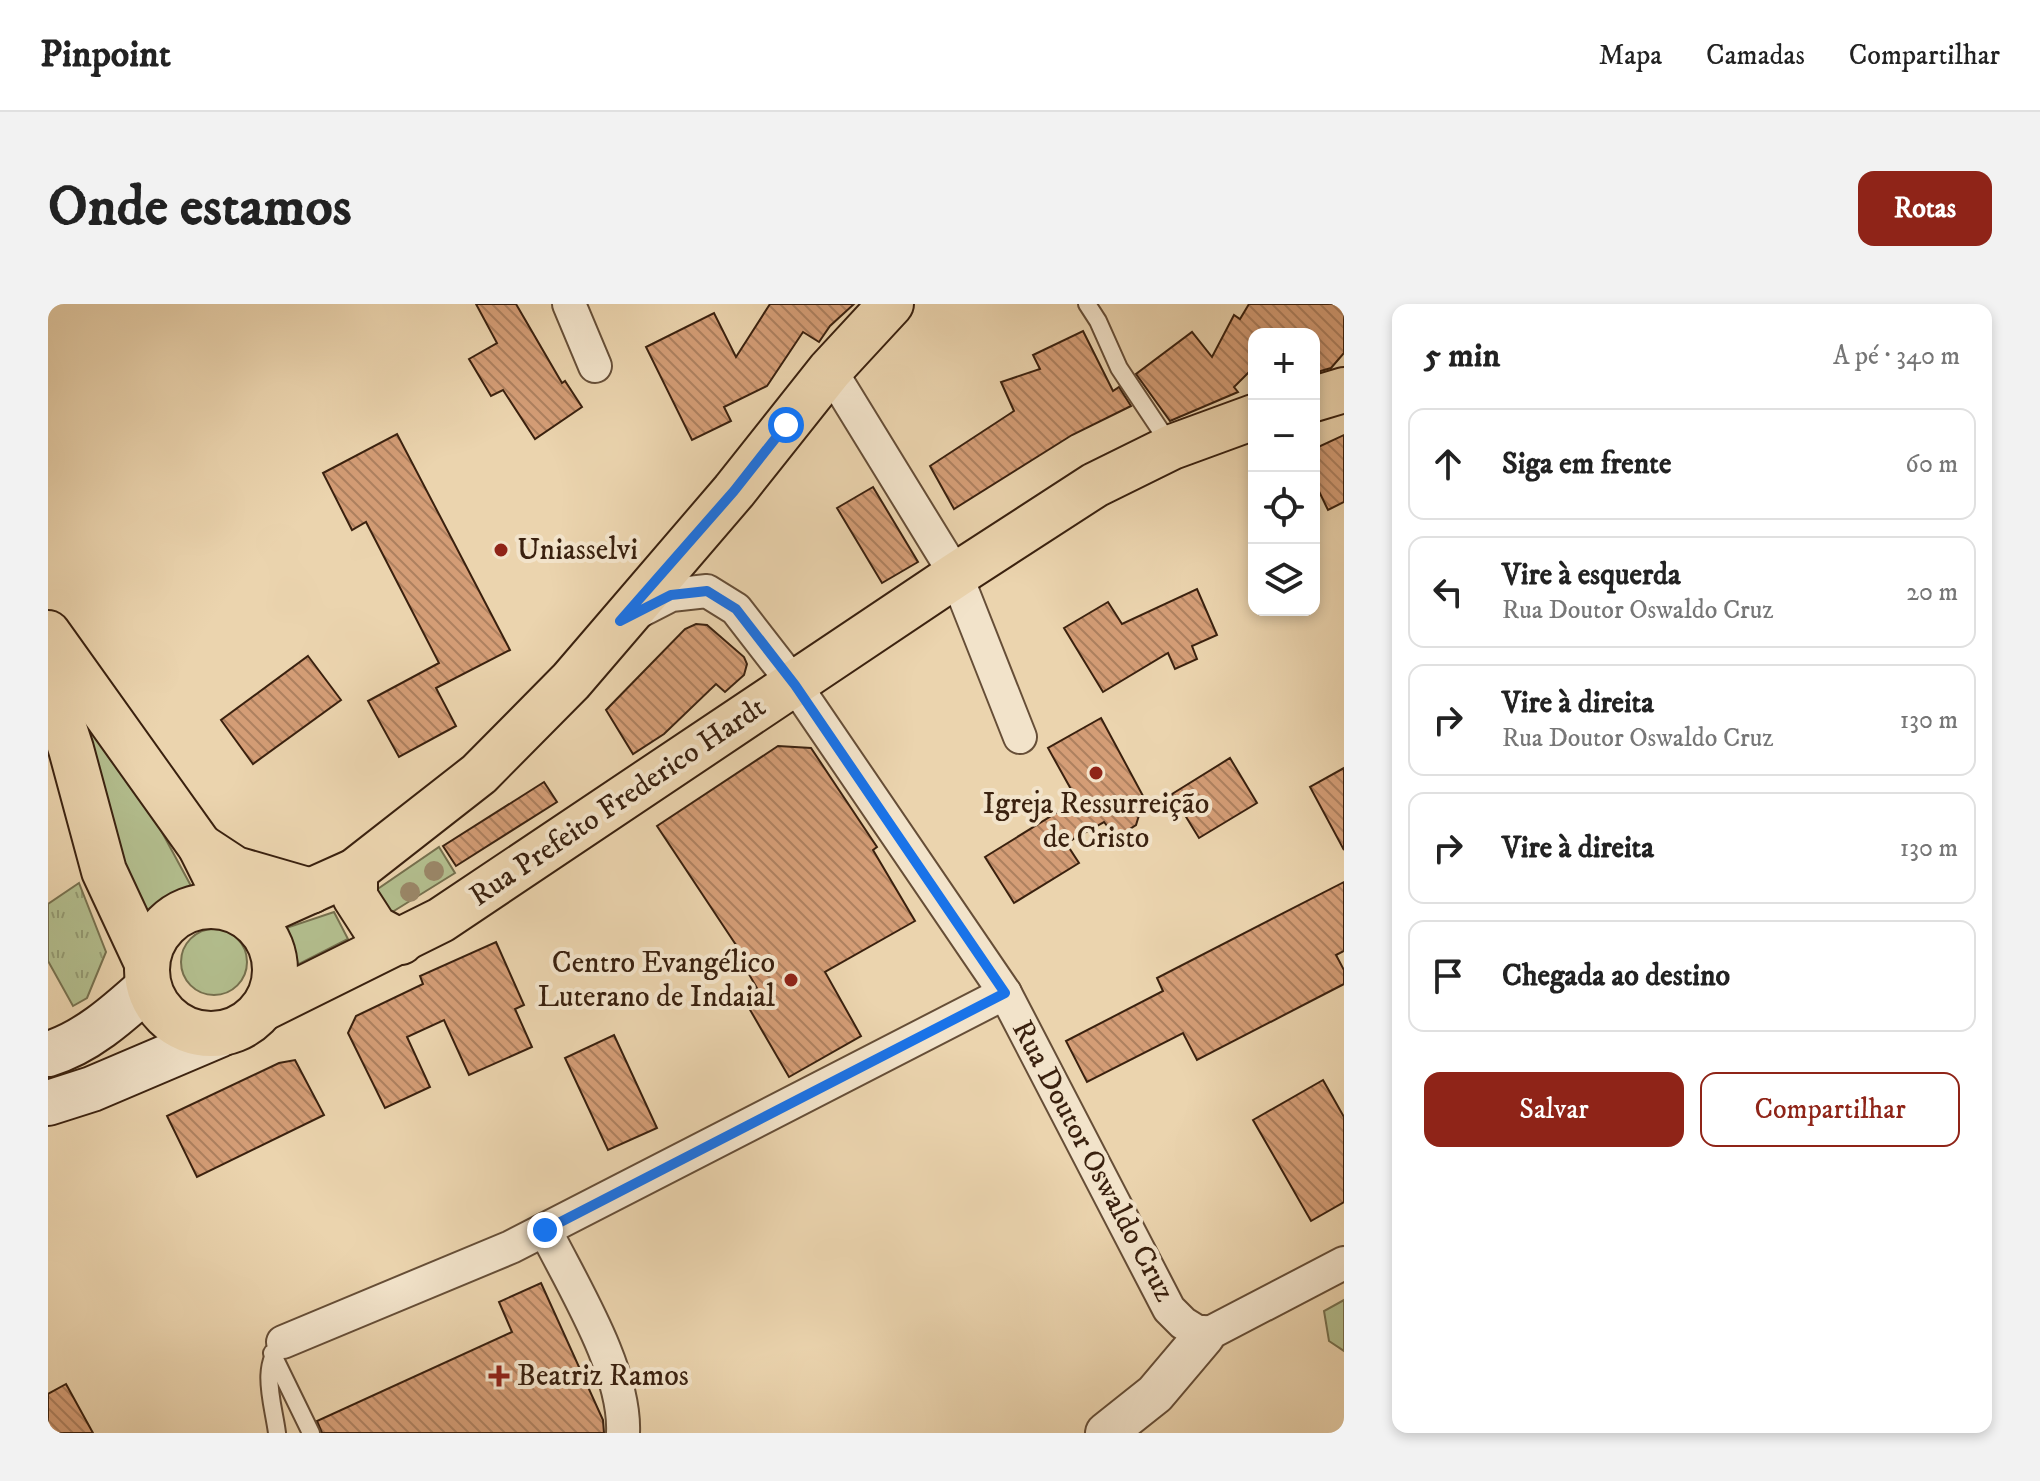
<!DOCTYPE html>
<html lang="pt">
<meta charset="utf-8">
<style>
:root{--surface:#fff;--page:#f2f2f2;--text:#222;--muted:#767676;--line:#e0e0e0;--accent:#8f2418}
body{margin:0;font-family:"IM FELL DW Pica",serif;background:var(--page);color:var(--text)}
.controls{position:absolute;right:24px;top:24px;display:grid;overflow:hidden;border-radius:16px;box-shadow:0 4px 12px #0003}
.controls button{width:72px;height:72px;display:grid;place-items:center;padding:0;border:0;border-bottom:2px solid var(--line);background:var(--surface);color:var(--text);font:40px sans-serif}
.stop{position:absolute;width:24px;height:24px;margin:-18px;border:6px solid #1a73e8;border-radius:50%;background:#fff}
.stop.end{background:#1a73e8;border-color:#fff;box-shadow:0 2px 8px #0008}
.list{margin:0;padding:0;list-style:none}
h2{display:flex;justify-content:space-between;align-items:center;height:104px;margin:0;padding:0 32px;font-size:34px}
h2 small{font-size:26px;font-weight:400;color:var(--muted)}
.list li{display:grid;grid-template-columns:52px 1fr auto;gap:24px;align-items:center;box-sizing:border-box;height:112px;margin:0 16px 16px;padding:0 16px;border:2px solid var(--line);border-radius:16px}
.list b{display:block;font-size:30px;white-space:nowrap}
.list p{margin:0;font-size:26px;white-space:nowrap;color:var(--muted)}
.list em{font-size:26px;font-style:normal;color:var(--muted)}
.actions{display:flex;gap:16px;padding:24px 32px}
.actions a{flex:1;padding:18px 0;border:2px solid var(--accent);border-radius:16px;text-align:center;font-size:28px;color:var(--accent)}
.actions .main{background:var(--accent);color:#fff}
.icon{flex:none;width:44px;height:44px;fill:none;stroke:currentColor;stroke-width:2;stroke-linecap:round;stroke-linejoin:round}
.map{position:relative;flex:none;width:1296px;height:1129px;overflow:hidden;border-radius:16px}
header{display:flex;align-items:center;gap:48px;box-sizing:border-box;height:112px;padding:0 40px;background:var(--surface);border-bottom:2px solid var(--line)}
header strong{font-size:38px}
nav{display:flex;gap:44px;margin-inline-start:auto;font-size:28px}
.intro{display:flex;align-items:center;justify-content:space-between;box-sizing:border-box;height:192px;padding:0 48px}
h1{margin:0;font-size:56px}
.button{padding:20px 36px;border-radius:16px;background:var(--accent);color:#fff;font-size:28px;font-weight:700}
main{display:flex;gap:48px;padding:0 48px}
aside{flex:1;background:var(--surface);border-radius:16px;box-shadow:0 4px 12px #0003}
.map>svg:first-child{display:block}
.grass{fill:#b3be8e;stroke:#76704e;stroke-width:2}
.park{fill:url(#park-tufts);stroke:#76704e;stroke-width:2}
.building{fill:url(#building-back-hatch);stroke:#3a210f;stroke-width:2}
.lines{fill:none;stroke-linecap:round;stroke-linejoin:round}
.service-casing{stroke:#664e37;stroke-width:20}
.minor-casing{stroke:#664e37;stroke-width:36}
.tertiary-casing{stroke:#664e37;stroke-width:44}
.secondary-casing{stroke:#3a210f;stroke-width:48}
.primary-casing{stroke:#3a210f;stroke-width:48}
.service{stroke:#f2e3ca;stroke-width:16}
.minor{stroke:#f2e3ca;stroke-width:32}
.tertiary{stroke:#f2e3ca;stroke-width:40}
.secondary{stroke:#f2e3ca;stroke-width:44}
.primary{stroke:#ebd4ae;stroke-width:44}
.tree{fill:#9a8768}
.route{stroke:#1a73e8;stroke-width:10}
.poi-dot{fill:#8f2418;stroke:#f2e3ca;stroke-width:3}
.labels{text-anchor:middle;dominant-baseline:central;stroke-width:8;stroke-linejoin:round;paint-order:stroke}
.poi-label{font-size:30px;fill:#3a210f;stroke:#f2e3ca;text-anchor:start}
.street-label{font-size:30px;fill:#3a210f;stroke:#f2e3ca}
</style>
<header>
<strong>Pinpoint</strong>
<nav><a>Mapa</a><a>Camadas</a><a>Compartilhar</a></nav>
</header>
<div class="intro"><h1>Onde estamos</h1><a class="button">Rotas</a></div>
<main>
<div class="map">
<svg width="1296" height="1129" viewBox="0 0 1296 1129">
<defs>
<pattern id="park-tufts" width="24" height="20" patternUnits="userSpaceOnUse" patternTransform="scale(2)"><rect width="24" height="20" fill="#b3be8e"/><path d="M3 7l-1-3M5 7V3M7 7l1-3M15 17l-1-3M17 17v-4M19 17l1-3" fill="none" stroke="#939a72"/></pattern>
<pattern id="building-back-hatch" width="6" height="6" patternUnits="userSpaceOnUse" patternTransform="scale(2)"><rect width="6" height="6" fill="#d49d76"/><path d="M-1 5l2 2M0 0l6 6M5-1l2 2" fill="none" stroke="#ad805f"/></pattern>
</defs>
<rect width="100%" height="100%" fill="#ebd4ae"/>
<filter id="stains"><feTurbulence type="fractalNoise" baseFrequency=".0025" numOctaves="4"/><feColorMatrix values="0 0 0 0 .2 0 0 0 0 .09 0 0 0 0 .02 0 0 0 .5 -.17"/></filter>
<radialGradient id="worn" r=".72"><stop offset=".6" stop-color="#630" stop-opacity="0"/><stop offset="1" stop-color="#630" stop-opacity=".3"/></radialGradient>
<!-- grass -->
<g class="grass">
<path d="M36 403 76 458 149 593C130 599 114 607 101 623L78 578 21 406Z"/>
<path d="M391 543 407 569 333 615 318 593Z"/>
<path d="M286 608 300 635 249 661 235 625Z"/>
<circle cx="166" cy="658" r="33"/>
<path d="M1296 996V1047L1281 1037 1276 1007Z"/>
</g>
<!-- park -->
<path class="park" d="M31 579 58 648 39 694 25 702 0 657V600Z"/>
<!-- building -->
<g class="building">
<path d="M428 0H468L514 79 517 77 534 103 487 135 455 86 443 92 421 55 449 39Z"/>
<path d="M722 0H806L782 22 771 38 755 28 719 82 676 103 683 117 644 136 598 43 666 9 688 53Z"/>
<path d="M1201 0H1296V49L1283 64 1266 69V30H1206V63L1186 83 1190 88 1122 117 1088 70 1144 28 1164 53 1186 11 1192 15Z"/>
<path d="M1035 27 1065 87 1071 83 1083 102 1024 131 906 205 882 162 966 107 953 78 992 65 985 51Z"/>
<path d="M349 130 462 346 388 384 408 422 351 453 320 397 391 359 318 218 304 226 275 169Z"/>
<path d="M1296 131V198L1280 206 1266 177V145Z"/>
<path d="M825 183 870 258 834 279 789 204Z"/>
<path d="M1149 285 1169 331 1144 342 1149 355 1127 365 1120 349 1055 388 1016 324 1060 298 1074 320Z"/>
<path d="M648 320 659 321 696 353 699 360 696 371 677 388 668 380 616 430 585 450 558 406 637 325Z"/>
<path d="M260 352 293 396 205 460 173 416Z"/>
<path d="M1053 414 1101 503 1092 508 1088 521 1077 528 1063 527 1056 518 1018 539 1031 559 966 599 937 553 1029 496 1000 444Z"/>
<path d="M730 442 763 444 829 543 825 546 867 617 777 668 813 732 741 773 694 692 709 684 692 655 696 653 609 522Z"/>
<path d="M1182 454 1209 499 1151 534 1124 490Z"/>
<path d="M1296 464V546L1262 483Z"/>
<path d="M496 478 509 498 408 562 395 542Z"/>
<path d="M1296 578V647L1288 651 1296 666V680L1149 756 1135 729 1039 778 1018 737 1115 687 1109 674Z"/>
<path d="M448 638 476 701 467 705 484 743 421 771 396 716 359 733 382 783 337 804 300 729 308 712 375 680 372 672Z"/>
<path d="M566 731 609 824 560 846 517 754Z"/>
<path d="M247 756 276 811 149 873 119 812 231 759Z"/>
<path d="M1275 776 1296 813V898L1263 917 1205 816Z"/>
<path d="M493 979 555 1116 556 1129H274L269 1117 464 1028 451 998Z"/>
<path d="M18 1080 45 1129H0V1090Z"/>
</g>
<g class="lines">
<defs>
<g id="service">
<path d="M1039 0 1050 17 1071 64 1123 142"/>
<path d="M224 1049 263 1129"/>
<path d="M229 1129C225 1098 211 1062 235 1038"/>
</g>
<g id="minor">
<path d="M521 0 547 62"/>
<path d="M782 66 908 271 972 433"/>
<path d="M588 309 623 291 659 287 688 305 747 381 957 689 1121 1005 1135 1019 1156 1032 1296 959"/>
<path d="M497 926C525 982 578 1067 575 1129"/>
<path d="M235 1038 463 943 957 689"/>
</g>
<path id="tertiary" d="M1058 1129 1107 1090 1156 1032"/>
<g id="secondary">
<path d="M0 750C38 739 71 709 100 683"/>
<path d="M0 799 44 785 171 731"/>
</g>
<g id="primary">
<path d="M1266 95 1296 86"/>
<path d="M0 329 152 542 183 604"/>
<path d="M0 374 23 445 56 567 98 657"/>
<path d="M152 542 187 565 263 587"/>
<path d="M307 567V593L327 624 353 638"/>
<circle cx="163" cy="666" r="64"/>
<path d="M202 614 307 567 431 470 523 377 686 187 782 66 843 0"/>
<path d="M216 704 393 616 908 271 1047 181 1124 143 1206 113"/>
</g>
</defs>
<!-- service casing -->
<use href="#service" class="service-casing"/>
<!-- minor casing -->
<use href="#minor" class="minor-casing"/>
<!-- tertiary casing -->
<use href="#tertiary" class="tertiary-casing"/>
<!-- secondary casing -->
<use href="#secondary" class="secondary-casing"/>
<!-- primary casing -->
<use href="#primary" class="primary-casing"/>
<!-- service -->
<use href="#service" class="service"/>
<!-- minor -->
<use href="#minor" class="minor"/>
<!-- tertiary -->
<use href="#tertiary" class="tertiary"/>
<!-- secondary -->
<use href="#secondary" class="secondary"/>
<!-- primary -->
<use href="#primary" class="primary"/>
</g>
<!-- trees -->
<g class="tree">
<circle cx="386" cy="567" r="10"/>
<circle cx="362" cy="588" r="10"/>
</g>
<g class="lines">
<!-- route -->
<path class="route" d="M497 926 957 689 747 381 688 305 659 287 623 291 572 317 686 187 738 121"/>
</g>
<!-- markers -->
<g class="poi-dot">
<circle cx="453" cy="246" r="8"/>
<circle cx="1048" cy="469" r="8"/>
<circle cx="743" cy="676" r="8"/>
<path d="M447 1060h8v8h8v8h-8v8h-8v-8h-8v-8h8z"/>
</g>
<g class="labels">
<!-- poi labels -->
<g class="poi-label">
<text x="469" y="246">Uniasselvi</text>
<text x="1048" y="500" text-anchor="middle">Igreja Ressurreição<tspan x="1048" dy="34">de Cristo</tspan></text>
<text x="727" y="659" text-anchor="end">Centro Evangélico<tspan x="727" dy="34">Luterano de Indaial</tspan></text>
<text x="469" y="1072">Beatriz Ramos</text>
</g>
<!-- street labels -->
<g class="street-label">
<text transform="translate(570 498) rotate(-34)">Rua Prefeito Frederico Hardt</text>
<text transform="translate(1045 857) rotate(62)">Rua Doutor Oswaldo Cruz</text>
</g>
</g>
<rect width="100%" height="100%" filter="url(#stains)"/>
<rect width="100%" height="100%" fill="url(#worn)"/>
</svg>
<div class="controls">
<button>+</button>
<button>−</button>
<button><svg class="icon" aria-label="locate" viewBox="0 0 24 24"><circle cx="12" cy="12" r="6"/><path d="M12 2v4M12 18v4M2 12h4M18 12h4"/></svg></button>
<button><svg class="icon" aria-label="layers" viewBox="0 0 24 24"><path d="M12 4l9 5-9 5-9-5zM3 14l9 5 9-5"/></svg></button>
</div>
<div class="stop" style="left:738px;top:121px"></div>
<div class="stop end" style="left:497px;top:926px"></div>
</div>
<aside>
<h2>5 min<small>A pé · 340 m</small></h2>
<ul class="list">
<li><svg class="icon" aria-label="ahead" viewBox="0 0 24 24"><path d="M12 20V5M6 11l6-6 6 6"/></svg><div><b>Siga em frente</b></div><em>60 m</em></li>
<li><svg class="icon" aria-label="left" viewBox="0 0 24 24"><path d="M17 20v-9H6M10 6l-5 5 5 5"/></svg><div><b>Vire à esquerda</b><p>Rua Doutor Oswaldo Cruz</p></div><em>20 m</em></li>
<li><svg class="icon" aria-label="right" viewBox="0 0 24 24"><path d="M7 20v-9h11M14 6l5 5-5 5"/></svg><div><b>Vire à direita</b><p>Rua Doutor Oswaldo Cruz</p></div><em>130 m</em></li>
<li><svg class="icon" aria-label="right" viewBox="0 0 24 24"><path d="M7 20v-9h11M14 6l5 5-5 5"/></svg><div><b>Vire à direita</b></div><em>130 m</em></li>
<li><svg class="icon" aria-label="arrive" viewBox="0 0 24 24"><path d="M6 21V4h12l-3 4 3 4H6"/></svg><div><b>Chegada ao destino</b></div></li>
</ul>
<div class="actions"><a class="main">Salvar</a><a>Compartilhar</a></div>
</aside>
</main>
